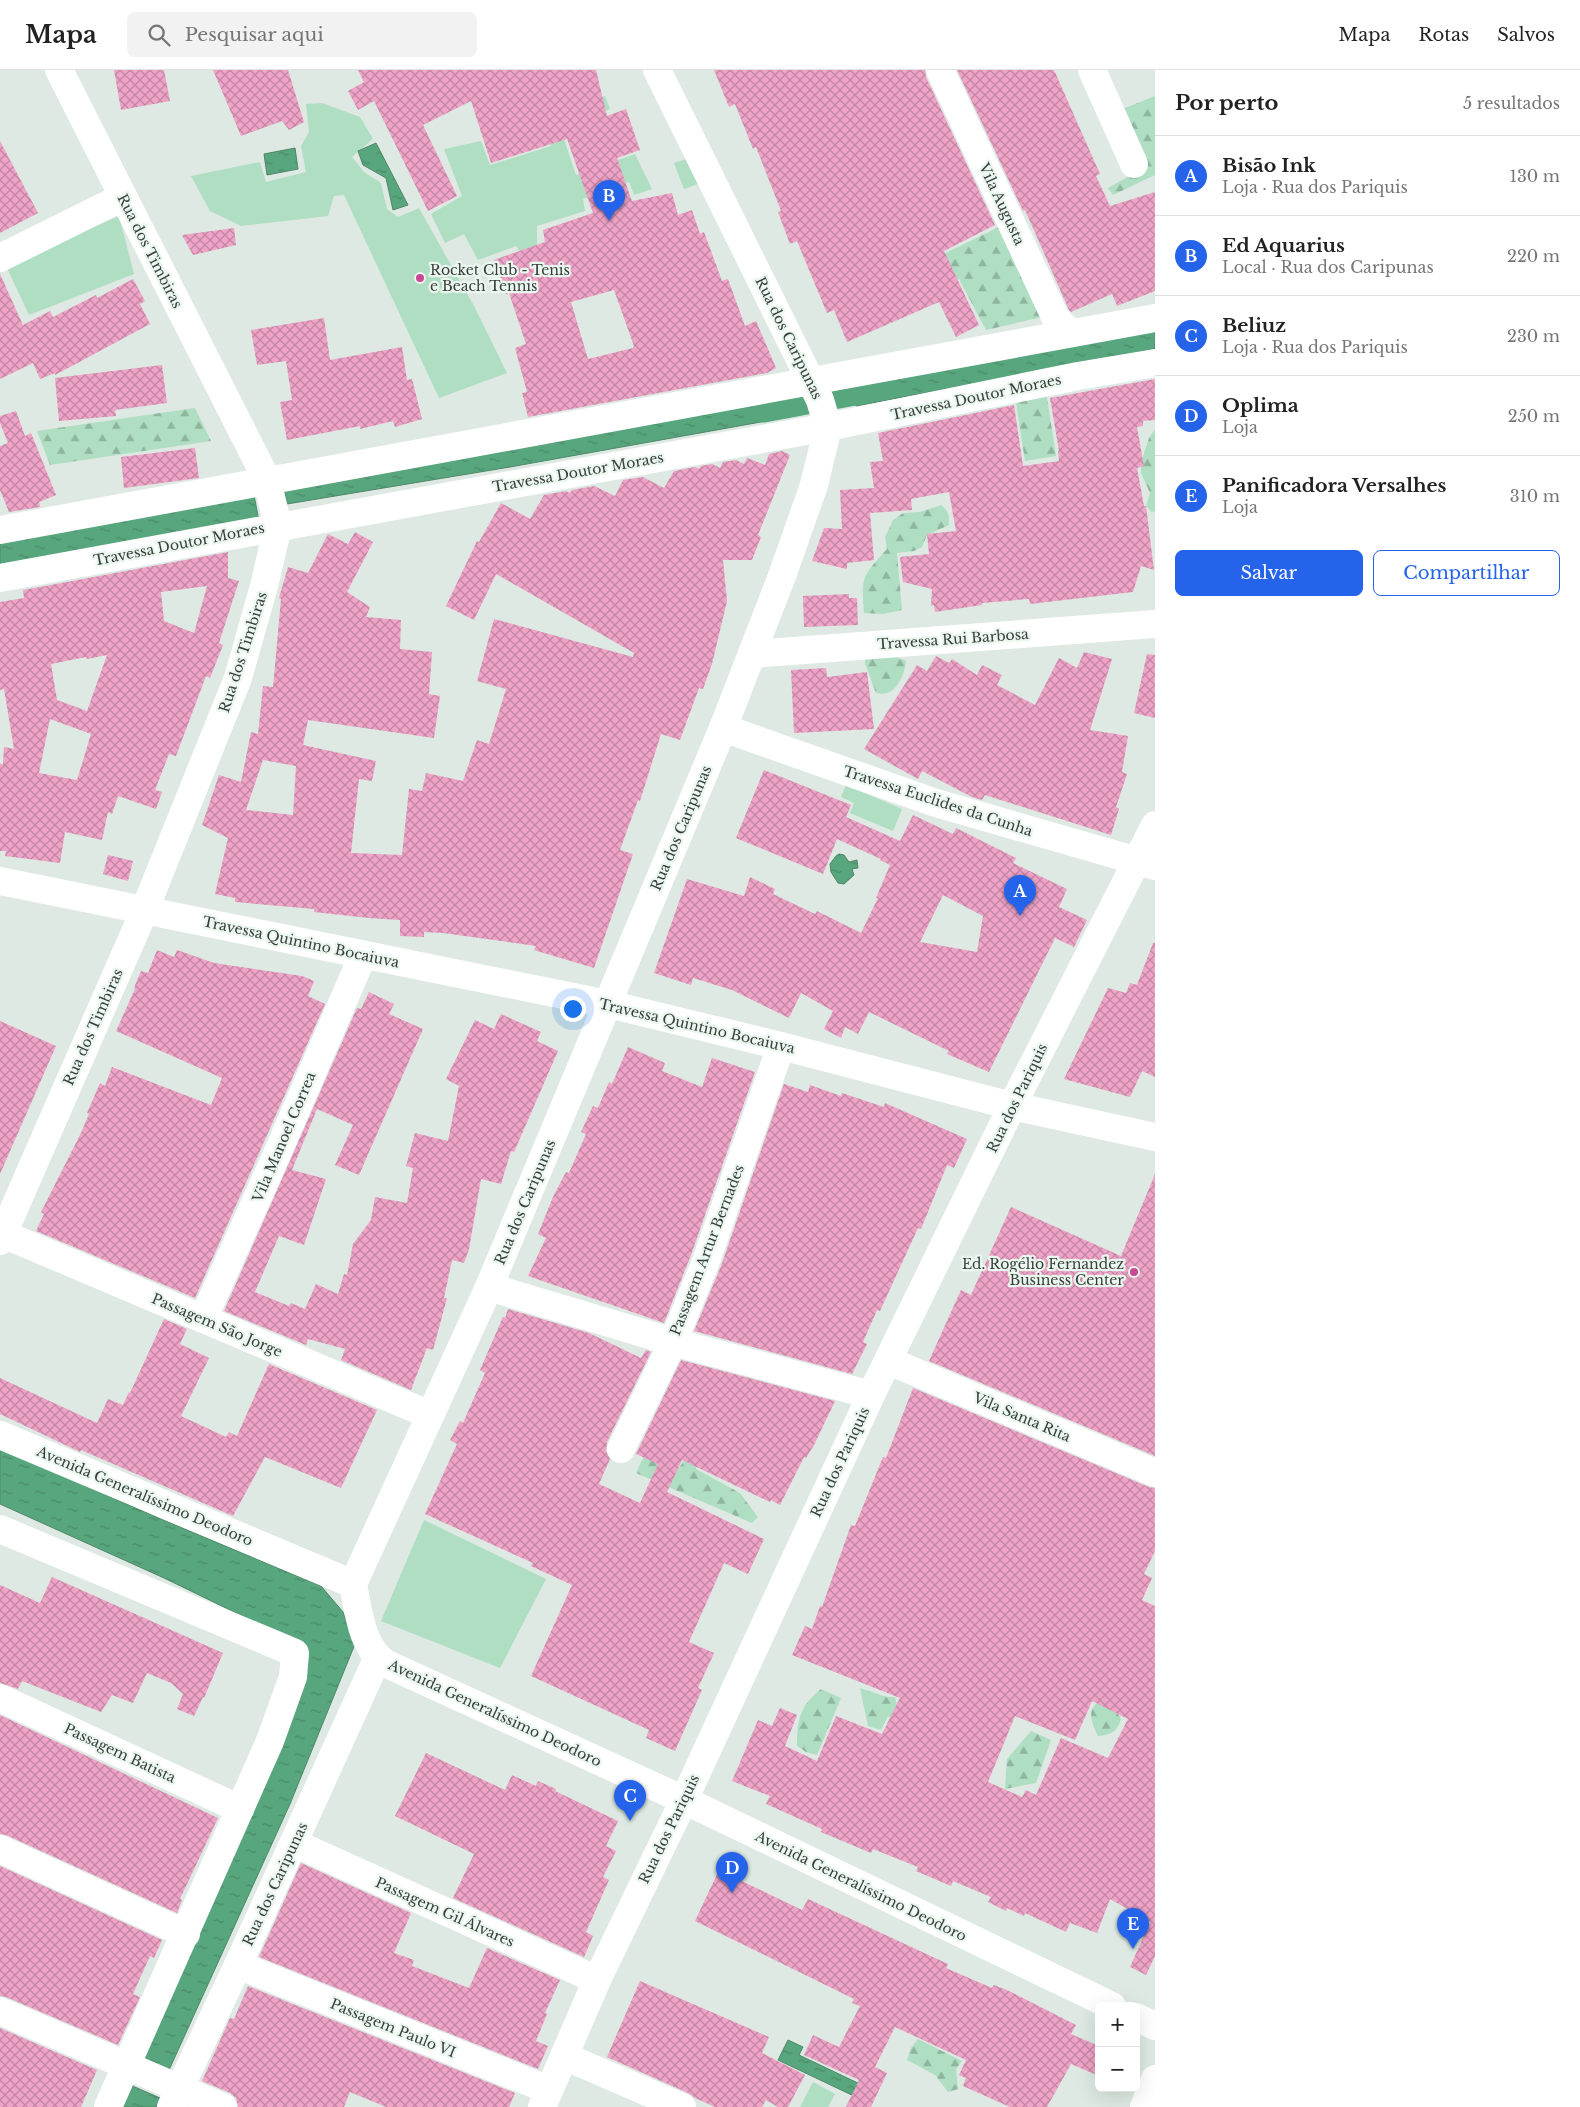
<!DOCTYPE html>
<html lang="pt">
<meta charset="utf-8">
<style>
:root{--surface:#fff;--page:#f2f2f2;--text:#222;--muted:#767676;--line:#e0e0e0;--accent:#2563eb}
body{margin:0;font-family:"Libre Baskerville",serif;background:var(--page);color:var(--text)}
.controls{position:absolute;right:15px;bottom:15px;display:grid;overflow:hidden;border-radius:8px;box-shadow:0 5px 20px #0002}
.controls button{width:45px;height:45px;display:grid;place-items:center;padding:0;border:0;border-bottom:1px solid var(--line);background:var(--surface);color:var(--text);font:25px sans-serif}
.you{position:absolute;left:572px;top:938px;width:18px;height:18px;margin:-12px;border:4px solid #fff;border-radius:50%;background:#1a73e8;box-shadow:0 0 0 8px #1a73e833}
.badge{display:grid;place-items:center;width:32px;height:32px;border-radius:50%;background:var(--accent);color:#fff;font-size:16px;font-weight:700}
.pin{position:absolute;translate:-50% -41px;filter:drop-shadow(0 1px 2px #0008)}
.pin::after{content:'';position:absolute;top:26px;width:18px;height:15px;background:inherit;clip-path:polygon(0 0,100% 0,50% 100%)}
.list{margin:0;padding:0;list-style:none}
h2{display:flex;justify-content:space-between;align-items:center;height:65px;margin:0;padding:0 20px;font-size:21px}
h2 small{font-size:16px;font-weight:400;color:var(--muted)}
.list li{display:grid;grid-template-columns:32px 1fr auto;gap:15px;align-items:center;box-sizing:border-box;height:80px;padding:0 20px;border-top:1px solid var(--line)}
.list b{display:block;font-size:19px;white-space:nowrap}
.list p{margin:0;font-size:16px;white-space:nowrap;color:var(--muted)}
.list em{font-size:16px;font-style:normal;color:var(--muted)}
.actions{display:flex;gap:10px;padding:15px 20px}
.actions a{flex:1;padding:11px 0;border:1px solid var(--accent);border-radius:8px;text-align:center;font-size:18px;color:var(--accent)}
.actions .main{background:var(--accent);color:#fff}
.icon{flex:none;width:28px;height:28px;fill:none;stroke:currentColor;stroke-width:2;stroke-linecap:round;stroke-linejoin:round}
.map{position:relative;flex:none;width:1155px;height:2037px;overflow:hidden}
header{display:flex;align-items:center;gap:30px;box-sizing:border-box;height:70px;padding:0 25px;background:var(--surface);border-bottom:1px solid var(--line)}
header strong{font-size:24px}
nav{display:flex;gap:28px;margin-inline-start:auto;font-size:18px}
.search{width:350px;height:45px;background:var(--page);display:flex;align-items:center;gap:12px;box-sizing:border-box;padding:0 18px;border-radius:8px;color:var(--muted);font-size:19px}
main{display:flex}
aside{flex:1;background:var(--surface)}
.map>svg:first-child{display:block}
.green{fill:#afdec2}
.forest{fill:url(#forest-firs)}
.water{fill:url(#water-ripples);stroke:#4f8769}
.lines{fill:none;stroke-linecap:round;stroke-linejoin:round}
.canal{stroke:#58a67d;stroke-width:25}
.building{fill:url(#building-cross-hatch);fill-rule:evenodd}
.minor{stroke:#fff;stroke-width:28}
.poi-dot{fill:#c94891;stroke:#eaf7ef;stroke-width:2}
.labels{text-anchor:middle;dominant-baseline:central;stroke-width:4.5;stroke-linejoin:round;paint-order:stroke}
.street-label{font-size:14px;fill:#393e3b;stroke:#eaf7ef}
.poi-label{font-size:14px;fill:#393e3b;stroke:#eaf7ef;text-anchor:start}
</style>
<header>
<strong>Mapa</strong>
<div class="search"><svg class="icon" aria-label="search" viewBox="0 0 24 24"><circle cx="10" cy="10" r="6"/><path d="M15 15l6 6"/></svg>Pesquisar aqui</div>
<nav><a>Mapa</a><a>Rotas</a><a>Salvos</a></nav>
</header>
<main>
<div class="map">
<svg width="1155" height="2037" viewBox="0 0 1155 2037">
<defs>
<pattern id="forest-firs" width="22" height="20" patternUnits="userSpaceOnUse" patternTransform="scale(1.25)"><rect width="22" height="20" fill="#afdec2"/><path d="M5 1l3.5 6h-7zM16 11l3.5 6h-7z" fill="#8fb59f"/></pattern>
<pattern id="water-ripples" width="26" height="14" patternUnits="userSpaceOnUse" patternTransform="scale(1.25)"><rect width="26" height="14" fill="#58a67d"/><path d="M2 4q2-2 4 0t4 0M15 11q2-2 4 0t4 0" fill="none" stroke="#4a8968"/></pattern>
<pattern id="building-cross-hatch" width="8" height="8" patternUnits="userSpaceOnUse" patternTransform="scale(1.25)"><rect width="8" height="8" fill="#eea3c7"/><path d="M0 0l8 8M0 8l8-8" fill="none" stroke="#c286a3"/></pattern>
</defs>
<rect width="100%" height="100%" fill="#dde9e2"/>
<!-- green -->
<g class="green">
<path d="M605 26 610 39 561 60 576 105 635 84 652 119 634 125 629 112 583 129 585 141 537 156V180L522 184 516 176 478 190 464 164 445 173 431 144 462 126 444 79 481 71 490 95 551 76 542 43Z"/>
<path d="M322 33 360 47 373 69 352 87 364 102 381 113 387 139 398 147 419 138 474 236 507 303 439 328 344 125 334 126 328 146 241 156 210 141 191 106 260 92 266 112 306 102 301 76 309 62 306 34Z"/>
<path d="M686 89 698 114 684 119 674 93Z"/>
<path d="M119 146 134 204 29 245 6 196Z"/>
<path d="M846 715 902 739 893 761 850 743 854 733 841 727Z"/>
<path d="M424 1450 546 1509 500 1598 381 1551Z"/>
<path d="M813 2012 835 2024 828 2037H800Z"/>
</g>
<!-- forest -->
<g class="forest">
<path d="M1155 26V105L1113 125 1108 118 1145 97 1120 40Z"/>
<path d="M1001 156 1047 246 986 260 959 209 929 225 925 193Z"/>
<path d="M1046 321 1056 386 1025 391 1015 326Z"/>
<path d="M195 338 211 371 50 395 37 361Z"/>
<path d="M1155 359V441L1152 442 1146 436 1150 423 1141 403V392L1149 368Z"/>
<path d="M941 435C949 441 949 446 949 455L927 465 922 477 914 481 897 483 902 540 883 544 864 543C861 506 862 507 887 479L885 467 893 450 903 443 920 442Z"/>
<path d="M881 581 906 591C904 607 895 628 876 623L865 593 866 585Z"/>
<path d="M690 1381 699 1387 696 1399 740 1423 758 1447 752 1453 636 1403 645 1384 679 1398Z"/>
<path d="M860 1618 887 1627H895L901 1650 894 1651 888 1646 881 1660 868 1656Z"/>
<path d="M821 1619 841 1628 817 1685 806 1682 797 1676C797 1649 800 1636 821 1619Z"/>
<path d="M1101 1631 1117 1642 1121 1649C1117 1662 1111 1665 1098 1666 1092 1654 1085 1638 1101 1631Z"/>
<path d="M1031 1661 1051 1670 1036 1713 1005 1719 1007 1689Z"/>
<path d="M918 1969 962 1991 956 1999 958 2019 948 2022 935 2005 907 1990 911 1978Z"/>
</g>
<!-- water -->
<g class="water">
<path d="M376 73 408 135 393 140 386 108 363 95 358 81Z"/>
<path d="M295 78 298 99 267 105 264 84Z"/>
<path d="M1155 255V279L856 336 848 308Z"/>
<path d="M793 320 800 345 510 397 287 434 283 415Z"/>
<path d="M253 420 259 451 0 495V469Z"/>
<path d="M839 784 844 785 849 792 857 790 858 798 852 799 854 805 844 814 838 813 831 802 830 794 836 786Z"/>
<path d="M0 1378 163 1450 321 1516 343 1542 355 1574 290 1734 169 2000 143 1988 306 1592 261 1555 164 1508 0 1434Z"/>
<path d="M788 1970 803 1977 799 1985 862 2015 856 2027 778 1990Z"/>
<path d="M128 2014 160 2028 156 2037H118Z"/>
</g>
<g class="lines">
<!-- canal -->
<path class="canal" d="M764 340 887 317"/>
</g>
<!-- building -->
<g class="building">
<path d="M114 0H164L170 31 121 40Z"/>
<path d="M213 0H288L304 52 289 60 282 51 241 66Z"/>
<path d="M358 0H596L607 46 626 39 640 80 617 88 632 131 672 123 678 145 692 140 700 164 704 162 722 211 728 209 745 256 756 251 776 298 767 303 528 347 522 323 527 322 515 278 526 274 509 223 506 224 494 190 545 172 543 160 593 143 567 69 491 93 471 31 423 55 457 126 428 141 374 31 358 40 348 21 364 12ZM614 220 634 276 633 278 588 289 571 232Z"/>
<path d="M714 0H925L926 7 995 155 944 181 979 255 956 267 939 232 847 272 834 240 827 243 797 171 790 174 778 142 781 141 756 77 753 79 735 34 729 37Z"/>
<path d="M957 0H1054L1100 104 1096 106 1110 136 1155 122V221L1117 236 1112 224 1071 242 1069 240 1025 140 1023 141Z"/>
<path d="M0 71 38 143 0 163Z"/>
<path d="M234 158 236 175 193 185 182 165Z"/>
<path d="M0 204 23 255 50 241 53 247 96 225 97 228 133 209 145 231 140 234 150 254 55 305V303L40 309 33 293 0 309Z"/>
<path d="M324 248 330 290 402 277 407 310 412 309 422 349 395 357 393 351 360 359V356L287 370 280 332 292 330 286 291 257 295 251 260Z"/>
<path d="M162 295 167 333 115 340 116 346 59 351 55 308Z"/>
<path d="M1155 309V350L1143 351V356L1137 357 1144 396 1137 398 1144 436H1146L1154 500 1141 496 1133 522 1030 534 1029 529 982 533V535L935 542 934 535 931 536 932 519 903 512 900 487 929 484 927 464 956 461 949 422 911 429 912 440 870 443 874 490 847 493V499L812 491 824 458 842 459 840 420 874 418 870 392 883 391 878 363 1014 335 1023 396 1059 391 1058 381H1059L1050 328Z"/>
<path d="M16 341 25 366 31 363 56 425 39 432 40 437 9 442 0 420V376L8 373 0 353V346Z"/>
<path d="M195 378 199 408 124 418 121 387Z"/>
<path d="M782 381 790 385 758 465 761 467 752 490H723L727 531 712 594 703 619 699 618 680 670 661 664 640 731 638 730 620 780 633 784 594 898 534 880 536 876 443 863 424 862V867L400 866V850L369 848 314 842V839L235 832V828L215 824 228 768 202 755 219 705 241 712 251 662 258 664 263 616 273 617 281 529 279 528 288 497 308 503 328 464 348 474 355 462 373 472 347 522 370 537 366 547 401 550 400 579 432 582 429 624 440 626 434 668 308 650 303 675 376 691 372 711 359 709 351 783 402 785 409 719 422 721 426 703 463 711 477 670 489 674 506 619 477 611 494 549 633 587 634 583 496 504 474 550 446 536 477 471 479 472 501 433 530 449 544 425 566 421 570 423 572 420 594 416 615 426 623 410 643 407 664 418 674 401 695 397 699 399 701 396 712 394 720 398 723 392 736 390 744 394 747 388 765 395 769 384ZM263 690 296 696 293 745 246 740Z"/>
<path d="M228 482V508L239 511 219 573 223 575 210 608 206 606 176 686 169 684 155 720 162 722 156 739 118 726 112 744 108 742 102 770 65 762 60 793 5 786 6 781H0V694H3L4 677 14 679 4 619 0 620V532L24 528 23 520 40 517ZM207 516 194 563 164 551 161 522ZM107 585 87 641 57 630 51 594 86 587 87 589ZM50 649 91 664 77 710 39 703Z"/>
<path d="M849 524V528H857L858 555 804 557 803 526Z"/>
<path d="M1084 582 1112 589 1090 660 1128 666 1122 702 1127 704 1116 737 1119 739 1111 765 985 725 982 730 972 727 922 701 918 709 864 679 917 595 927 601 936 586 949 593 952 589 977 605 982 595 1002 605 997 615 1035 635 1059 588 1077 598Z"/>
<path d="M1147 584 1155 585V648L1134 643Z"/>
<path d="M826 598 827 607 867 602 874 659 794 663 791 600Z"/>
<path d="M764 700 851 735 846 747 900 771 913 745 953 764 956 758 1016 788 1013 793 1067 819 1059 837 1087 850 1074 877 1055 868 989 1002 947 984 949 981 869 942 858 964 845 957 841 968 824 959 833 941 801 923 789 948 732 920 693 908 691 915 654 903 687 809 744 826 750 807 775 819 773 824 815 844 817 841 861 863 878 828H876L890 795 880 790 881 789 837 769 823 804 736 768ZM943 825 983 846 977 882 920 872Z"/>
<path d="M108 785 133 791 128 811 103 804Z"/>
<path d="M1153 873H1155V1007L1142 1001 1130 1027 1064 1009 1108 918 1126 923 1130 913 1137 915Z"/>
<path d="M157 880 174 887 177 880 214 893 302 906 314 911 308 926 325 934 195 1228 36 1161 44 1144 41 1142 81 1063 89 1044 87 1043 100 1013 105 1016 112 997 211 1035 222 1008 116 961 135 919 134 918 141 901 148 903Z"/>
<path d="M369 922 394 934 389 944 423 959 359 1105 335 1095 353 1055 317 1039 292 1100 326 1109 304 1175 279 1166 255 1222 289 1236 291 1233 305 1239 316 1214 338 1224 344 1204 347 1205 353 1174 371 1150 375 1127 407 1133 413 1098 406 1096 415 1063 448 1071 459 1016 446 1009 475 950 494 959 501 944 541 962 537 971 558 981 514 1082 511 1081 501 1114 481 1109 469 1179 464 1193 452 1190 444 1228H447L433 1280 427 1278 411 1320 341 1290 345 1279 308 1269 306 1275 224 1241 357 938 361 939Z"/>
<path d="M0 951 56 976 0 1104Z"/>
<path d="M628 977 665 993 662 1001 702 1017 712 988 755 1002 691 1185 664 1253 528 1206 546 1168 538 1164 553 1127 566 1102 569 1103 586 1064 581 1062 593 1036 598 1038 609 1012 612 1014Z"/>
<path d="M784 1014 808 1022 810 1015 841 1026 842 1023 884 1037 885 1033 967 1069 954 1098 947 1095 921 1159 918 1158 880 1241 877 1240 863 1272 867 1274 852 1304 694 1261 721 1196Z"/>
<path d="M1155 1104V1386L929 1291 961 1220 971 1225 1011 1137 1121 1186Z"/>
<path d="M508 1239 589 1263 641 1288 646 1280 651 1282 607 1372 606 1381 610 1389 599 1414 640 1433 658 1394 636 1384 681 1290 835 1331 814 1375 806 1388 804 1387 780 1435 771 1430 770 1432 682 1390 667 1422 764 1469 748 1504 724 1493 689 1572 714 1583 698 1618 702 1620 675 1681 646 1668 649 1660 531 1606 572 1515 531 1496 533 1493 425 1444 457 1374 450 1370 460 1351 463 1353 485 1303 480 1300 503 1247 505 1248Z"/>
<path d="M164 1249 187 1259 180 1274 209 1288 181 1346 226 1367 229 1362 237 1366 269 1294 377 1340 341 1418 265 1387 233 1446 81 1380 80 1382 0 1344V1308L97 1353 108 1329 123 1335 129 1322 130 1323Z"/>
<path d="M913 1318 1149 1417 1155 1418V1481L1144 1504 1152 1508 1142 1530 1155 1536V1886L1146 1905 1130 1897 1150 1852 1110 1829 1097 1863 1070 1853 1066 1862 1025 1843 1024 1846 1007 1838 1006 1841 988 1832 991 1827 953 1811 951 1816 916 1801 918 1797 873 1779 871 1783 821 1762 822 1759 766 1734 770 1726 732 1711 758 1650 772 1656 780 1638 797 1645 785 1676 817 1691 836 1646 882 1664 900 1628 792 1585 805 1556 812 1559 820 1536 822 1537 851 1455 855 1456 883 1387 886 1388ZM1092 1631 1128 1649 1108 1688 1061 1668 1036 1725 1026 1720 1022 1727 988 1712 1015 1646 1075 1670Z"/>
<path d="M52 1507 223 1583 204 1628 203 1627 194 1646 177 1639 183 1624 171 1613 147 1603 133 1633 112 1625 101 1642 22 1611 18 1619 0 1613V1515L40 1533Z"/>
<path d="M0 1645 218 1748 180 1829 182 1830 177 1843 6 1765 0 1764Z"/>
<path d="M426 1683 505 1720 512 1705 536 1716 538 1711 556 1719 555 1721 618 1751 606 1776 616 1781 603 1807 609 1810 586 1862 593 1866 584 1887 453 1828 474 1784 395 1746Z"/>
<path d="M301 1793 411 1843 394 1883 414 1890 412 1896 469 1918 487 1878 560 1910 545 1943 547 1944 536 1971 548 1976 538 1999 259 1887Z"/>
<path d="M0 1796 162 1870 154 1888 150 1886 133 1924 140 1927 118 1975 6 1927 0 1926Z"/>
<path d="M719 1800 802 1840 808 1829 948 1894 946 1898 992 1918 994 1915 1009 1921 1076 1955 1071 1964 1099 1976V2006L1071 1994 1047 2037H1010L963 2016 966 2008 959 2005 966 1990 895 1957 875 1997 887 2003 871 2037H846L859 2010 804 1985 813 1965 839 1977 860 1936 852 1933 854 1929 695 1851Z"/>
<path d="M640 1911 769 1967 762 1983 805 2005 788 2037H778L766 2030 762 2037H715L695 2028 688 2023 607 1987Z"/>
<path d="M248 1916 515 2023 509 2037H386L350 2022 344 2037H238L236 2028 230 2023 202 2011 230 1948 234 1949Z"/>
<path d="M0 1958 97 2000 81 2037H0Z"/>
</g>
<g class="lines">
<!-- minor -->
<g class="minor">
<path d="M940 0 1056 249 1071 263"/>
<path d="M1092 0 1134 94"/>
<path d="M0 188 123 127"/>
<path d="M0 460 1155 248"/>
<path d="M0 508 828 357 1078 306 1155 293"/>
<path d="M752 584 1155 554"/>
<path d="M723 658 936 733 1155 796"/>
<path d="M0 811 608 934 781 976 1012 1036 1155 1067"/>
<path d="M3 1164 430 1345"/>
<path d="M0 1171 145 839 238 608 264 516 278 456 267 410 59 0"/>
<path d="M489 1217 673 1272 871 1325"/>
<path d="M203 1249 273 1093 363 885"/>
<path d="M889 1291 1155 1403"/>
<path d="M0 1365 353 1514"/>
<path d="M621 1379 673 1272 706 1191 781 976"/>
<path d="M0 1459 295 1583 293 1607 270 1671 108 2037"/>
<path d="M353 1514 489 1217 723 658 782 506 814 415 828 357 820 330 657 0"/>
<path d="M353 1514C358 1540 362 1580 387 1594L684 1730 1112 1936"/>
<path d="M0 1628 240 1739"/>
<path d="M294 1773 597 1910"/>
<path d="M0 1779 186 1864"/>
<path d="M238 1895 549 2020"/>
<path d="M0 1941 223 2037"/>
<path d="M1136 1947 1155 1956"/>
<path d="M564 1986 682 2037"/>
<path d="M171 2037 238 1895 377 1589"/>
<path d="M542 2037 597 1910 684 1730 871 1325 1012 1036 1155 755"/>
<path d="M1144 2037 1155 2009"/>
</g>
</g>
<!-- markers -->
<g class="poi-dot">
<circle cx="420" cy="208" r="5"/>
<circle cx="1134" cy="1202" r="5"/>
</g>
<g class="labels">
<!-- street labels -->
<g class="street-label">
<text transform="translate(1002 134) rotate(65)">Vila Augusta</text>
<text transform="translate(150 181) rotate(63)">Rua dos Timbiras</text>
<text transform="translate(789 268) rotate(64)">Rua dos Caripunas</text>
<text transform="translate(976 327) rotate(-12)">Travessa Doutor Moraes</text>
<text transform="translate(578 402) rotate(-10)">Travessa Doutor Moraes</text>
<text transform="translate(179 474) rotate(-11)">Travessa Doutor Moraes</text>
<text transform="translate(953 569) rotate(-4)">Travessa Rui Barbosa</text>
<text transform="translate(243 582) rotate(-72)">Rua dos Timbiras</text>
<text transform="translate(938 731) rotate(18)">Travessa Euclides da Cunha</text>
<text transform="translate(681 758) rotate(-67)">Rua dos Caripunas</text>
<text transform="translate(301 872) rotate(12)">Travessa Quintino Bocaiuva</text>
<text transform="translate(697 956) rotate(13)">Travessa Quintino Bocaiuva</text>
<text transform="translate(93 957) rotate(-66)">Rua dos Timbiras</text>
<text transform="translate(1017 1028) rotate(-64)">Rua dos Pariquis</text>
<text transform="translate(284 1067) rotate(-67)">Vila Manoel Correa</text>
<text transform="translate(525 1132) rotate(-67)">Rua dos Caripunas</text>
<text transform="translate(707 1180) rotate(-69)">Passagem Artur Bernades</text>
<text transform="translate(217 1255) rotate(23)">Passagem São Jorge</text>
<text transform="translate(1022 1347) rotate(23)">Vila Santa Rita</text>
<text transform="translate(840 1392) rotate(-65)">Rua dos Pariquis</text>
<text transform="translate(145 1426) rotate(23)">Avenida Generalíssimo Deodoro</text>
<text transform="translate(495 1643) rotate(25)">Avenida Generalíssimo Deodoro</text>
<text transform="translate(120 1683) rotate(25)">Passagem Batista</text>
<text transform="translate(669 1759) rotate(-64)">Rua dos Pariquis</text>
<text transform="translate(275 1814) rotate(-65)">Rua dos Caripunas</text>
<text transform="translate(861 1816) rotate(26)">Avenida Generalíssimo Deodoro</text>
<text transform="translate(445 1842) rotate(24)">Passagem Gil Álvares</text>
<text transform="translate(393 1958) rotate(22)">Passagem Paulo VI</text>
</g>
<!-- poi labels -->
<g class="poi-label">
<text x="430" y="200">Rocket Club - Tenis<tspan x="430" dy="16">e Beach Tennis</tspan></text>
<text x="1124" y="1194" text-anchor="end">Ed. Rogélio Fernandez<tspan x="1124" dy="16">Business Center</tspan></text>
</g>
</g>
</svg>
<div class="controls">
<button>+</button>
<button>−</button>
</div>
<div class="you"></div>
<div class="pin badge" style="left:1020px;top:846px">A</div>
<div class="pin badge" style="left:609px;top:151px">B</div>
<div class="pin badge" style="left:630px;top:1751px">C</div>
<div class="pin badge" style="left:732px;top:1823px">D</div>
<div class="pin badge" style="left:1133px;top:1879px">E</div>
</div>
<aside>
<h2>Por perto<small>5 resultados</small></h2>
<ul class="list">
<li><span class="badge">A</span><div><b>Bisão Ink</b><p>Loja · Rua dos Pariquis</p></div><em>130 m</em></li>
<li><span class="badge">B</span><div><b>Ed Aquarius</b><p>Local · Rua dos Caripunas</p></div><em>220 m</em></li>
<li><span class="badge">C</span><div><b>Beliuz</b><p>Loja · Rua dos Pariquis</p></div><em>230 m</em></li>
<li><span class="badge">D</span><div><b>Oplima</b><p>Loja</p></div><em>250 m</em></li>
<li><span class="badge">E</span><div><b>Panificadora Versalhes</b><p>Loja</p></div><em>310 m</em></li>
</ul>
<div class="actions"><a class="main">Salvar</a><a>Compartilhar</a></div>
</aside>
</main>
